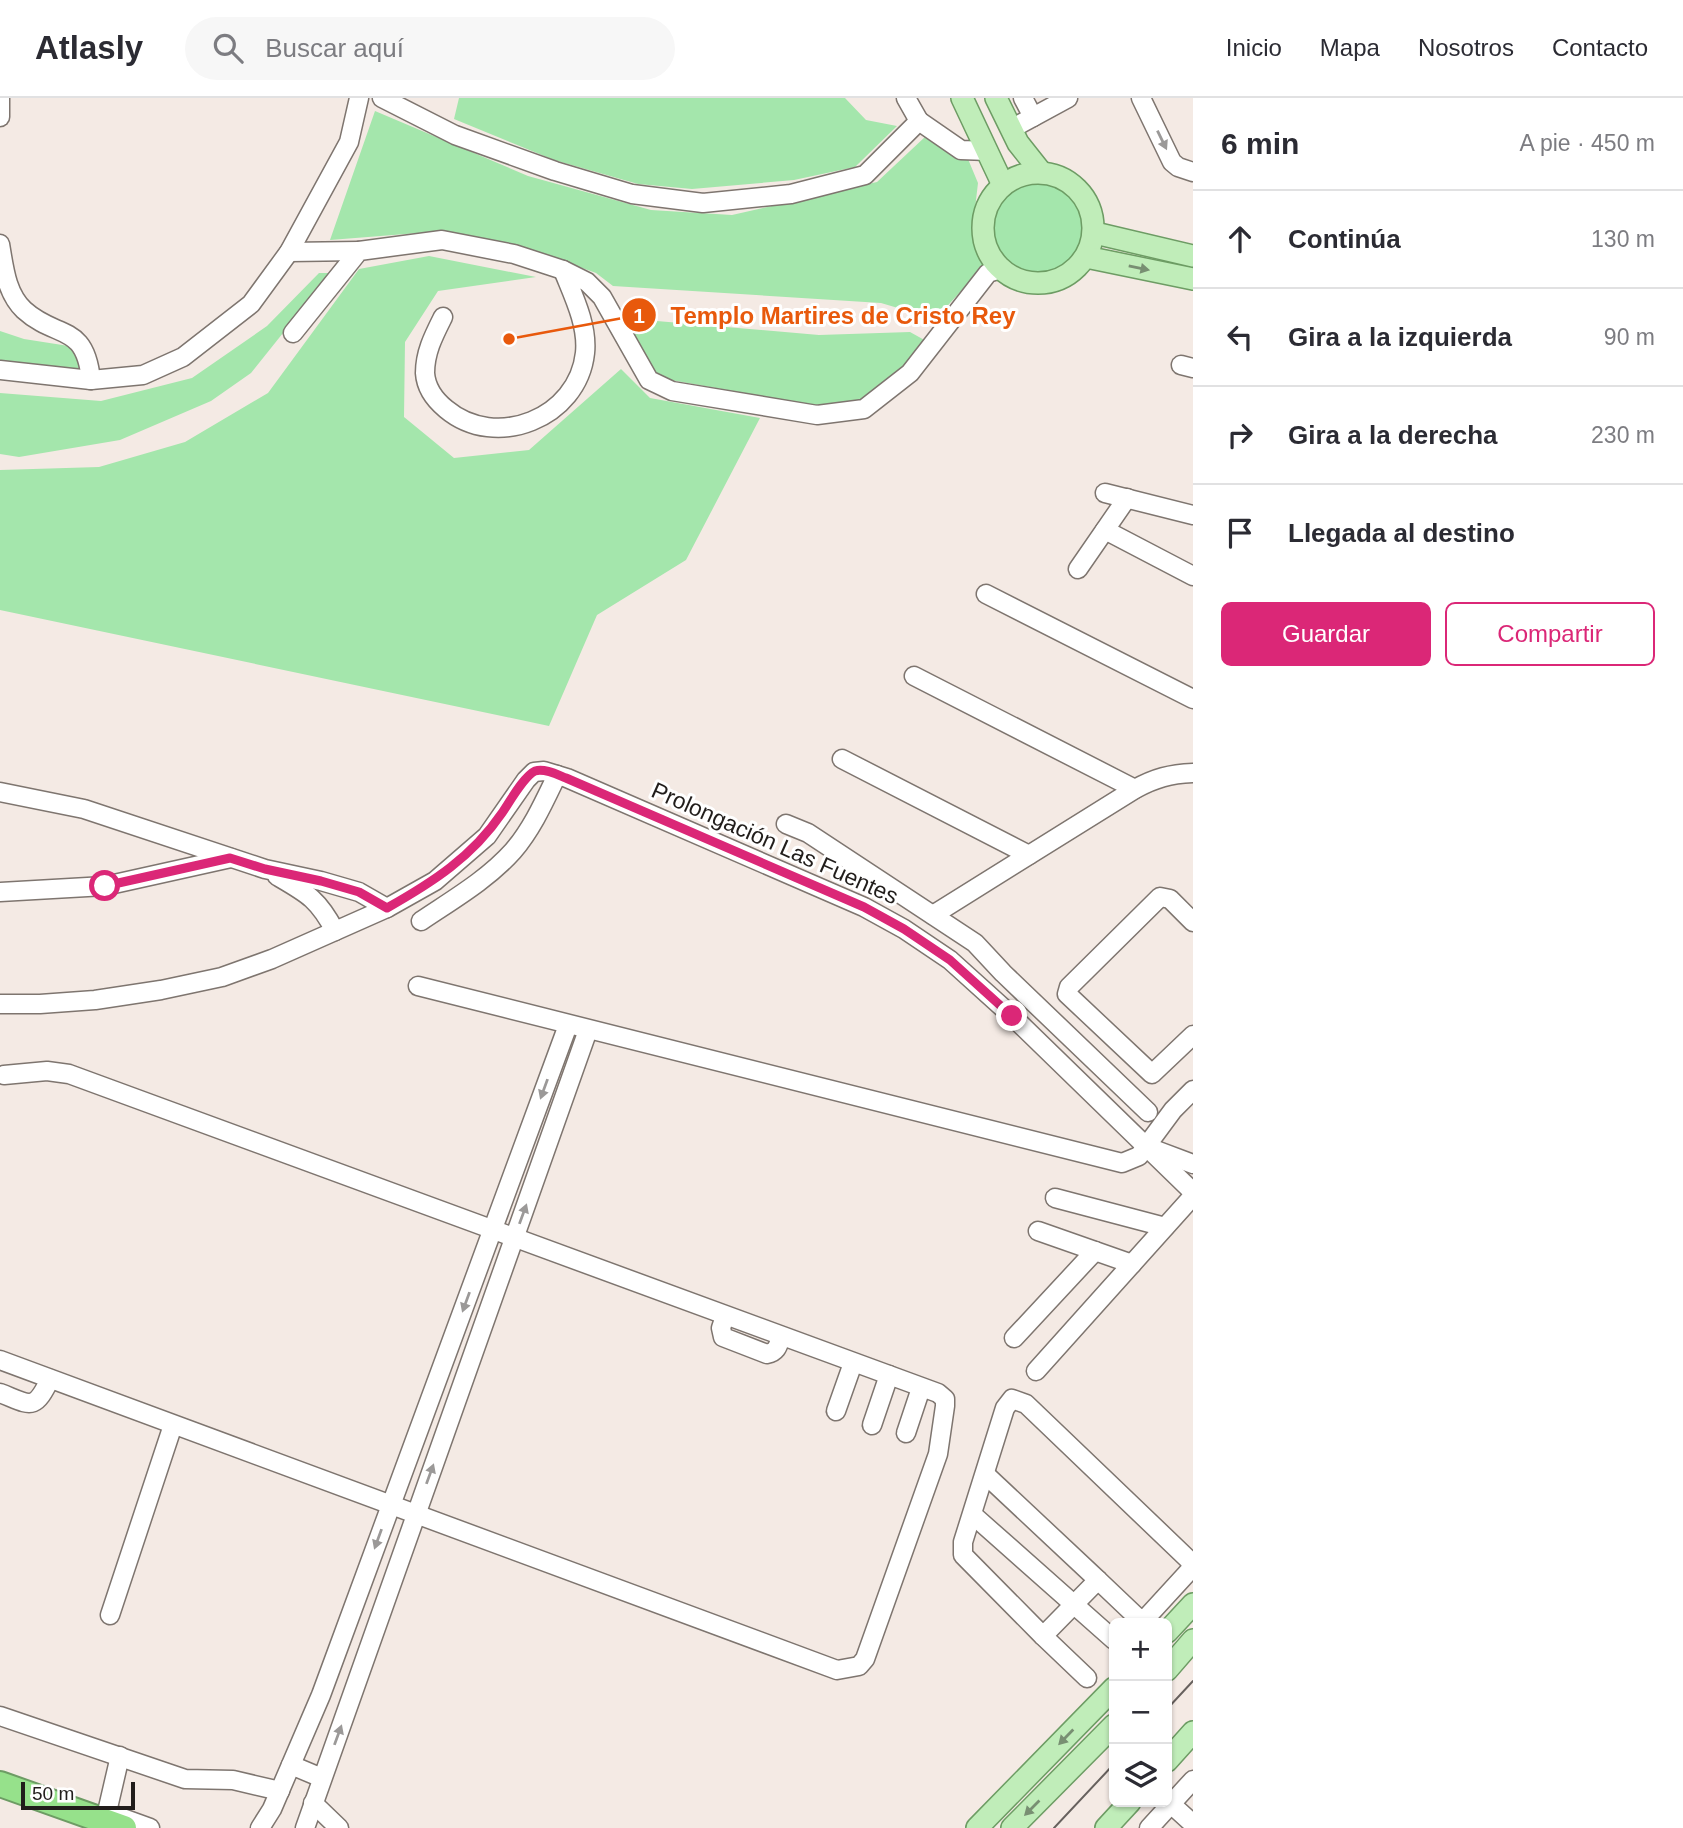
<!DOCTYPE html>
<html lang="es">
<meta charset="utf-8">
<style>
:root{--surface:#fff;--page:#f7f7f7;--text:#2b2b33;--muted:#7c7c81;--line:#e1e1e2;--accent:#db2777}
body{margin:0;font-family:Arial,sans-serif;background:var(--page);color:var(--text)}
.controls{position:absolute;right:21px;bottom:21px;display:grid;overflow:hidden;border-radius:10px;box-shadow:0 2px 5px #0004}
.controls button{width:63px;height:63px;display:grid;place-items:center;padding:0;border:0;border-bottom:2px solid var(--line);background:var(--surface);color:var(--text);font:35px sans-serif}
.scale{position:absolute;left:21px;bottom:18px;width:114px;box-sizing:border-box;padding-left:7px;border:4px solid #211d1b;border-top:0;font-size:19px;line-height:24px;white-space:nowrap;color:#211d1b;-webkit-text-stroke:5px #fff;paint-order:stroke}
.stop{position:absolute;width:21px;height:21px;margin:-16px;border:5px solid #db2777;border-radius:50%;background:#fff}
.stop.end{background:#db2777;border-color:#fff;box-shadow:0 2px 7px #0008}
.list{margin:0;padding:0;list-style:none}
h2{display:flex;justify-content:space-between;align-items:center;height:91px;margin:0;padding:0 28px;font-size:30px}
h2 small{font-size:23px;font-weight:400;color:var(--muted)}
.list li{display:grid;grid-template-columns:46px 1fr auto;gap:21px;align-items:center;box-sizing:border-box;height:98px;padding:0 28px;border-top:2px solid var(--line)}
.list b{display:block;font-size:26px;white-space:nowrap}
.list em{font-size:23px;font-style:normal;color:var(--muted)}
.actions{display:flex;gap:14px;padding:21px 28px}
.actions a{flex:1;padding:16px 0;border:2px solid var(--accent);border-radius:10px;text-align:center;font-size:24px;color:var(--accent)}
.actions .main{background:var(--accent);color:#fff}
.icon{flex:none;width:38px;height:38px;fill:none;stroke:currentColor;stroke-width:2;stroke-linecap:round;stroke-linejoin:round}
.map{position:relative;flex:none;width:1193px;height:1730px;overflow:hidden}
header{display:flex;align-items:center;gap:42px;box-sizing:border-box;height:98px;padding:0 35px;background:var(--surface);border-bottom:2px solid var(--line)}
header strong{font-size:33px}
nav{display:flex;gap:38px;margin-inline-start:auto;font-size:24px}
.search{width:490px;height:63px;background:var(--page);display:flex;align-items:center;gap:18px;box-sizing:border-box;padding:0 24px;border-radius:38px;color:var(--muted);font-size:26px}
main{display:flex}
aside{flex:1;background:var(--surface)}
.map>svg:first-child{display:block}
.green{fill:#a4e6ac}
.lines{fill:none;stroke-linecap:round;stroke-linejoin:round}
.minor-casing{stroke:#7e756f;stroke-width:21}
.major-casing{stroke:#6d9c64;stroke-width:24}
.highway-casing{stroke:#6d9c64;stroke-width:28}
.minor{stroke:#fff;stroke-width:18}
.major{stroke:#c0edb9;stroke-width:21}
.highway{stroke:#96e18b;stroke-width:24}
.tram{stroke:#67615e;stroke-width:2}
.oneway{fill:#9b9998}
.oneway2{fill:#788f72}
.route{stroke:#db2777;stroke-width:9}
.labels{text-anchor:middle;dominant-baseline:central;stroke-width:6;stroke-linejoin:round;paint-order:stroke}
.street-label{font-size:23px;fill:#211d1b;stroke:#fff}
.leader{fill:none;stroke:#e8590c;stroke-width:2.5}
.callout-dot{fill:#e8590c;stroke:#fff;stroke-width:2.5}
.mark-label{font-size:21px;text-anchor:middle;font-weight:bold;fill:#fff}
.callout-label{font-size:24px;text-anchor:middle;font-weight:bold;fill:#e8590c;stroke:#fff;stroke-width:6;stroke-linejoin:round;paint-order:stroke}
</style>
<header>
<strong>Atlasly</strong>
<div class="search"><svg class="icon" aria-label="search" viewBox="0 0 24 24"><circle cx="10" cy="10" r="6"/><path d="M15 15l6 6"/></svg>Buscar aquí</div>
<nav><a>Inicio</a><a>Mapa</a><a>Nosotros</a><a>Contacto</a></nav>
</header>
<main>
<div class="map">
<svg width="1193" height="1730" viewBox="0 0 1193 1730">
<rect width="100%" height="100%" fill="#f4eae4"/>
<!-- green -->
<g class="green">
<path d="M459 0H845L866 22 897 28 855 69 794 82 692 91 638 86 554 62 454 21Z"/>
<path d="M375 13 528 78 651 112 732 117 877 84 926 38 968 61 978 85 972 136 983 169 940 216 925 218 881 205 613 188 596 175 527 150 431 134 330 142Z"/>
<circle cx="1038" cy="132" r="46"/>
<path d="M429 158 536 179 438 193 405 244 404 319 454 360 529 352 621 271 650 300 760 320 686 462 597 517 549 628 0 512V372L99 369 185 344 268 295 359 171Z"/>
<path d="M319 175H331L251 275 211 303 120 342 19 359 0 356V295L101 303 192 280 267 228Z"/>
<path d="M622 220 819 237 910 234 928 244 905 272 857 306 824 309 665 281 649 271Z"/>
<path d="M0 233 24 241 75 249 80 275 0 264Z"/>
</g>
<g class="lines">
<defs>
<g id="minor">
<path d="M382 0 455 37 555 73 632 96 703 105 791 96 865 77 919 23 961 52 988 53"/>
<path d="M906 0 919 23"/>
<path d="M1023 0 1033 19"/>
<path d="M1141 0 1172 64 1178 69 1193 74"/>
<path d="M0 19V0"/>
<path d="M1011 31 1068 0"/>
<path d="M0 146C4 169 6 195 24 212 57 242 85 224 91 282"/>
<path d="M289 154 359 153"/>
<path d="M443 219C434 237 425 254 425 275 426 290 435 302 446 311 496 353 578 320 585 255 588 227 573 197 563 172"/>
<path d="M293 235 359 153 442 142 514 156 563 172 587 184 602 199 649 282 672 293 817 317 864 311 910 275 988 175 1001 171"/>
<path d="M1181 267 1193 270"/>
<path d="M0 272 91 282 143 277 183 259 251 206 289 154 349 44 359 0"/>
<path d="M1105 395 1193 417"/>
<path d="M1105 432 1193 478"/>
<path d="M1078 471 1127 400"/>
<path d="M986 496 1193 601"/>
<path d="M914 578 1135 691"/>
<path d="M842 661 1029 757"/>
<path d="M0 694 84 711 265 771 321 783 359 794 387 810"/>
<path d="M786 726 808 735 975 845 1003 875 1148 1014"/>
<path d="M277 778C308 796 318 801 335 833"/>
<path d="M0 794 105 788 231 760"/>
<path d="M933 817 1135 691C1155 680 1170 676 1193 675"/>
<path d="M421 823C452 802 487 782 513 753 532 731 544 704 557 677"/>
<path d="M1193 824 1170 801 1160 799 1069 889 1067 896 1152 976 1193 937"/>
<path d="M418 888 1122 1065 1139 1058 1173 1012 1193 992"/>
<path d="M0 906H40L95 902 161 892 222 879 272 861 387 810 435 783 487 738 526 682 534 674 544 673 567 680 864 809 904 831 950 862 1012 918 1193 1094"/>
<path d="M1153 1051 1193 1066"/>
<path d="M1055 1100 1165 1129"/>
<path d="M1038 1133 1132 1166"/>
<path d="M725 1218 721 1230 723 1239 767 1256C777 1254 778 1248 781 1239"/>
<path d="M1014 1240 1095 1153"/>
<path d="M0 1262 837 1572 859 1568 865 1561 938 1356 945 1308V1301L938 1295 69 976 47 973 4 977"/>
<path d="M1036 1273 1193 1098"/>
<path d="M0 1295C31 1307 34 1314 50 1281"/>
<path d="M1012 1301 1026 1306 1191 1464 1190 1472 1146 1520H1138L1098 1482 1043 1538 963 1457V1444L1005 1310Z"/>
<path d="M836 1313 853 1265"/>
<path d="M872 1327 889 1277"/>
<path d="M906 1335 921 1290"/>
<path d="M986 1377 1098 1482"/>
<path d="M973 1417 1114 1542"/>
<path d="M110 1517 173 1327"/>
<path d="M1043 1538 1087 1580"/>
<path d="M0 1618 185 1681 233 1682 280 1693"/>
<path d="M291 1667 322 1680"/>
<path d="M313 1705 339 1730"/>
<path d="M1171 1706 1193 1726"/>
<path d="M107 1714 120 1658"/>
<path d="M114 1717 150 1730"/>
<path d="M260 1730 272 1711 321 1597 568 927"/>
<path d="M305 1730 588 932"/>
<path d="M1149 1730 1193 1682"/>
</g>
<g id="major">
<path d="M962 0 1003 87"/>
<path d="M996 0 1018 45 1041 74"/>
<circle cx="1038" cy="130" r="55"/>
<path d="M1095 135 1193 158"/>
<path d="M1086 159 1193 181"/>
<path d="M1167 1534 1193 1506"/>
<path d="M1167 1572 1193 1542"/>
<path d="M1167 1663 1193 1634"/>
<path d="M977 1730 1114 1590"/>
<path d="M1012 1730 1114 1627"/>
<path d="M1106 1730 1130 1704"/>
</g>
<path id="highway" d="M0 1686 124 1730"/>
</defs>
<!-- minor casing -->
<use href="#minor" class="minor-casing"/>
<!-- major casing -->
<use href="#major" class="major-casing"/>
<!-- highway casing -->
<use href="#highway" class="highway-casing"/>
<!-- minor -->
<use href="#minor" class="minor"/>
<!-- major -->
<use href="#major" class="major"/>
<!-- highway -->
<use href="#highway" class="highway"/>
<!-- tram -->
<g class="tram">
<path d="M1167 1611 1193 1583"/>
<path d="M1054 1730 1114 1666"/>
</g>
</g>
<!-- one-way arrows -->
<defs><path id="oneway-solid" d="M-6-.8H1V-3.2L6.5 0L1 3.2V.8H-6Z" transform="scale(1.75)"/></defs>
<g class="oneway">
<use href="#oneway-solid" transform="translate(1162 42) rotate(64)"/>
<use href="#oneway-solid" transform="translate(544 991) rotate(110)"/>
<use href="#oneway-solid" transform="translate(523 1116) rotate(-70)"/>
<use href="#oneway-solid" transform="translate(466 1204) rotate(110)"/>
<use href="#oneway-solid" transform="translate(430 1376) rotate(-70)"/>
<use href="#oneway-solid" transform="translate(378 1441) rotate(110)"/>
<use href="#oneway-solid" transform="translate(338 1637) rotate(-70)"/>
</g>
<g class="oneway2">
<use href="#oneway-solid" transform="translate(1139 170) rotate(12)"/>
<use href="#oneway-solid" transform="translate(1066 1639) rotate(134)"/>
<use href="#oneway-solid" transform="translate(1032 1710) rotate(135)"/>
</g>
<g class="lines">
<!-- route -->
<path class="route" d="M105 788 230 760 265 771 321 783 359 794 387 810C433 784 472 759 502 715 509 705 524 678 535 673 545 670 558 677 566 680L864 809 904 831 950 862 1012 918"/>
</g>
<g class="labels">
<!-- street labels -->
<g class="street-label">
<text transform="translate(775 745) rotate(24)">Prolongación Las Fuentes</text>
</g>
</g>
<!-- callouts -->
<path class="leader" d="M509 241L639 217"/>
<g class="callout-dot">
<circle cx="509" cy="241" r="7"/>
<circle cx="639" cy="217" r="18"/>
</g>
<g class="mark-label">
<text x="639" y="225">1</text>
</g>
<g class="callout-label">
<text x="843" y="226">Templo Martires de Cristo Rey</text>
</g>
</svg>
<div class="controls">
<button>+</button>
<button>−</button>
<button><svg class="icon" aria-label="layers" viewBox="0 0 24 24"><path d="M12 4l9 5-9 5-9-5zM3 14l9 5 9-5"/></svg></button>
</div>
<div class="scale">50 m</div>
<div class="stop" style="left:105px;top:788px"></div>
<div class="stop end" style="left:1012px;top:918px"></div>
</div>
<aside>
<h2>6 min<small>A pie · 450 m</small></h2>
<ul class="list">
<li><svg class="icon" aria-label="ahead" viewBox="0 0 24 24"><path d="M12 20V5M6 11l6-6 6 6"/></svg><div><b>Continúa</b></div><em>130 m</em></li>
<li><svg class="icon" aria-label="left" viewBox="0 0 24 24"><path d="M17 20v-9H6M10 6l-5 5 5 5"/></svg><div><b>Gira a la izquierda</b></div><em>90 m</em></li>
<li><svg class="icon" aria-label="right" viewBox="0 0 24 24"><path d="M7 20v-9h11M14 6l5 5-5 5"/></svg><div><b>Gira a la derecha</b></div><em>230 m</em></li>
<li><svg class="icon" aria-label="arrive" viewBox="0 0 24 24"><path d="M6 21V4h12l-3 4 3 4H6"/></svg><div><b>Llegada al destino</b></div></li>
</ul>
<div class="actions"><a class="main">Guardar</a><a>Compartir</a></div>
</aside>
</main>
